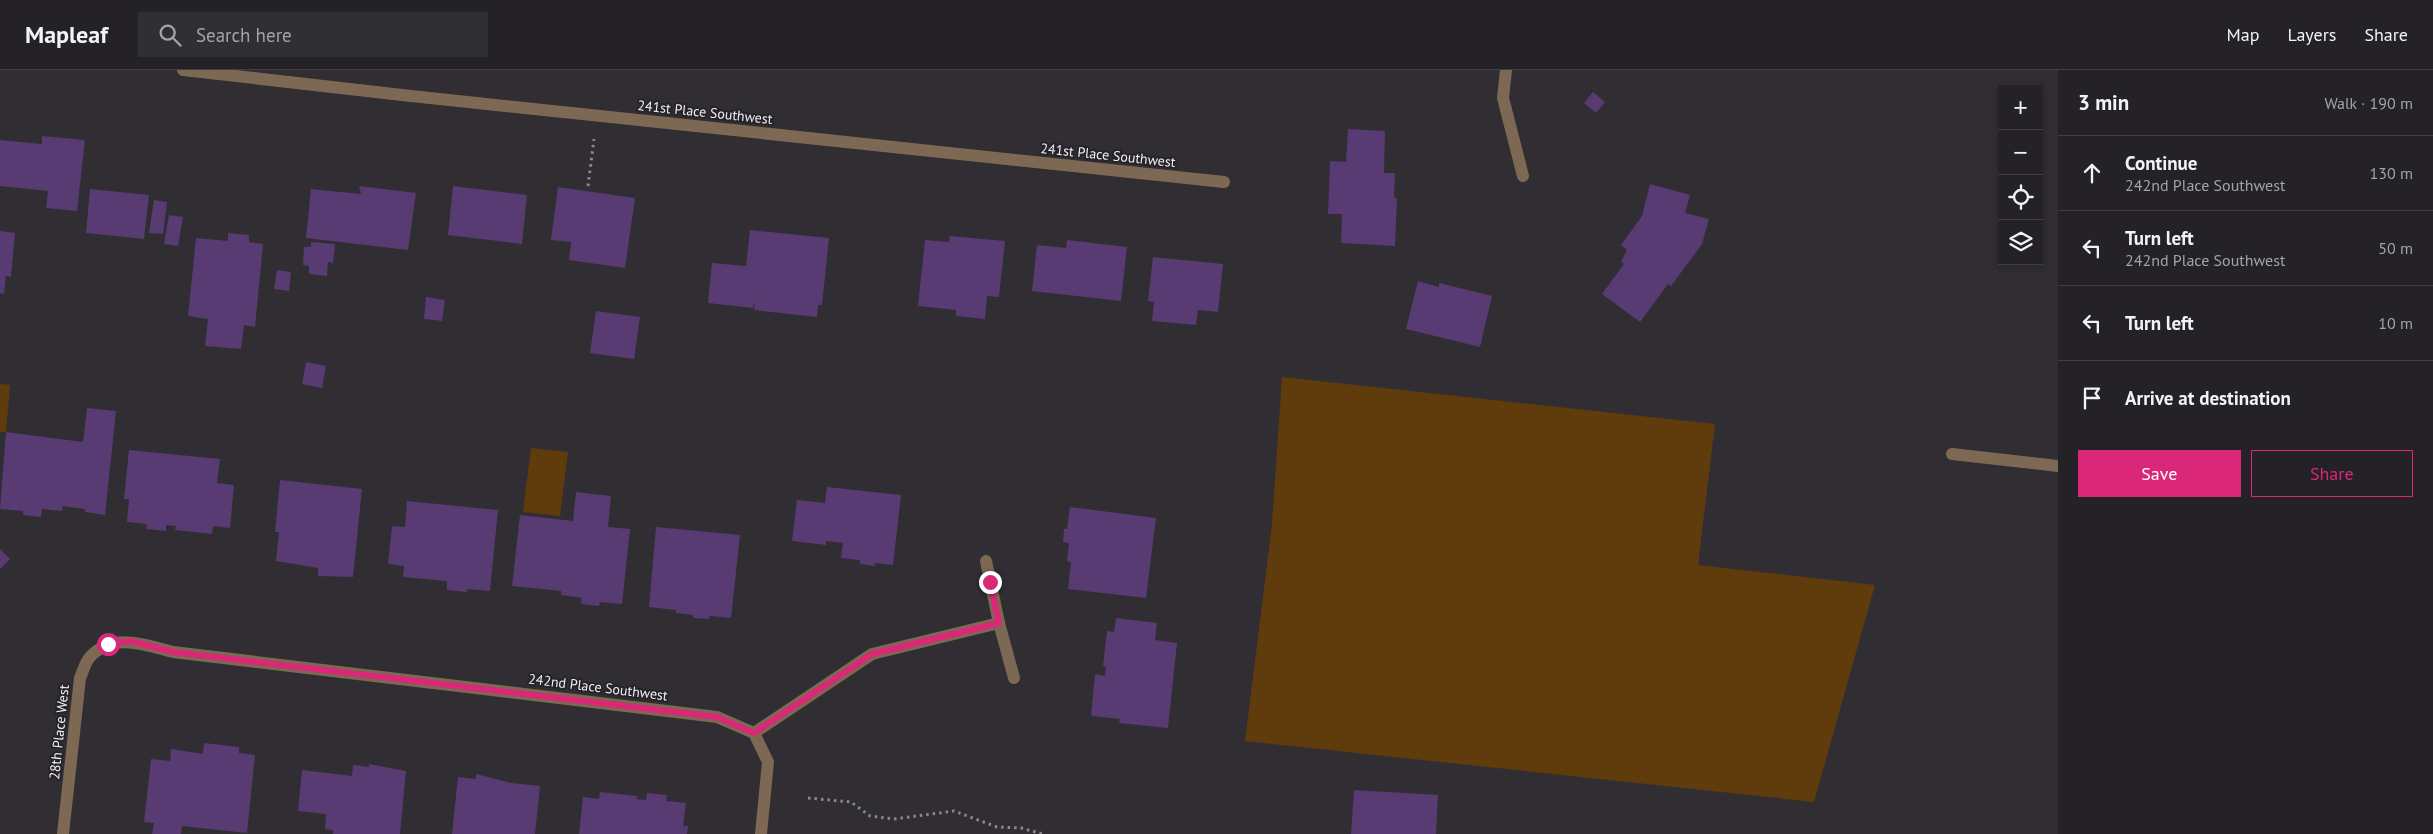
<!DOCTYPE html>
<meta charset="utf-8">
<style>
:root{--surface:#242226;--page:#302f32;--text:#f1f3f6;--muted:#a3a4a7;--line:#413f43;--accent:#db2777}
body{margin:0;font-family:"PT Sans",sans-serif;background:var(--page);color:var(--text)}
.controls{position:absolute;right:15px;top:15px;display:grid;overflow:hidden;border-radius:0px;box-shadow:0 2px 8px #0003}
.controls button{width:45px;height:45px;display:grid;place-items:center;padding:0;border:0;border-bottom:1px solid var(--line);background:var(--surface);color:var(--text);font:25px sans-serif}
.stop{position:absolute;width:15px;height:15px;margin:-11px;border:4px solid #db2777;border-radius:50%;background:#fff}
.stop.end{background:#db2777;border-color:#fff;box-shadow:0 1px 5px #0008}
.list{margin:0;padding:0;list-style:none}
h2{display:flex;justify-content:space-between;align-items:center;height:65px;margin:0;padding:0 20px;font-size:21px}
h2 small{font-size:16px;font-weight:400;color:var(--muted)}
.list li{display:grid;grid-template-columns:32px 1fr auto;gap:15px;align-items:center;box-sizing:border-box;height:75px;padding:0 20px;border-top:1px solid var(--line)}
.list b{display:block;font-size:19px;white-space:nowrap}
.list p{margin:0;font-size:16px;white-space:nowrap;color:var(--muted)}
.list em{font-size:16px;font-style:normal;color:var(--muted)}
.actions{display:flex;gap:10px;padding:15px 20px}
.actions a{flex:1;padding:11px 0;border:1px solid var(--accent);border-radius:0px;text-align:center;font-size:18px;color:var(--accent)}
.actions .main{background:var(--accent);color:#fff}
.icon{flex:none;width:28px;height:28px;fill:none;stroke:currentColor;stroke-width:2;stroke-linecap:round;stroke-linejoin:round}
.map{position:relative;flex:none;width:2058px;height:764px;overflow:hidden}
header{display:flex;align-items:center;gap:30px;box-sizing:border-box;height:70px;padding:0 25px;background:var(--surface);border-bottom:1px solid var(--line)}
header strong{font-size:24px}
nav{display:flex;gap:28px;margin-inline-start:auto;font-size:18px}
.search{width:350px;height:45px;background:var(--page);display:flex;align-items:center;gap:12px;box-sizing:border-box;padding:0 18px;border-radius:0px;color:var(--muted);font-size:19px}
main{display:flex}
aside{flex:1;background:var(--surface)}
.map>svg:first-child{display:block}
.green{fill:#603b0c}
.building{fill:#573b72}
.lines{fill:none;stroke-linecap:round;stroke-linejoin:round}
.path{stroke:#8a888d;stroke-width:3;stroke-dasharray:2.5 4;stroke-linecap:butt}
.lane{stroke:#7d6853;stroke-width:12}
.street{stroke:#7d6853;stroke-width:12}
.route{stroke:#db2777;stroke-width:6}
.labels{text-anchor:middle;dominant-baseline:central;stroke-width:4;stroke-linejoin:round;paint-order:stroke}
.street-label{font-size:14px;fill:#f1eff3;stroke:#262429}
</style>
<header>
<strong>Mapleaf</strong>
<div class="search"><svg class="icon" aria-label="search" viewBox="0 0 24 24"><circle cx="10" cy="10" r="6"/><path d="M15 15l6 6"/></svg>Search here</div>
<nav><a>Map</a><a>Layers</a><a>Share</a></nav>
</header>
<main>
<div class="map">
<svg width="2058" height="764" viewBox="0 0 2058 764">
<rect width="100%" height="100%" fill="#302e33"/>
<!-- green -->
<g class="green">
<path d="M1282 307 1715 354 1698 495 1875 515 1814 732 1245 671 1272 454Z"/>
<path d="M0 314 10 315 6 362H0Z"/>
<path d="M531 378 568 382 560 446 523 442Z"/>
</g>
<!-- building -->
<g class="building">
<path d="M1593 22 1605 32 1596 43 1584 33Z"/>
<path d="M1348 59 1385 61 1384 103H1395L1394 128H1397L1395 176 1341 173 1342 144H1328L1330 91 1346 92Z"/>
<path d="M42 66 85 70 77 141 46 138 48 121 0 116V70L42 74Z"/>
<path d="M1650 114 1690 125 1685 143 1709 149 1702 174 1671 216 1668 214 1640 252 1602 224 1624 194 1621 192 1627 180 1621 175 1642 146Z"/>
<path d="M359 116 416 123 408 180 306 168 311 119 361 124Z"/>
<path d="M453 116 527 125 522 174 448 165Z"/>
<path d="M558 117 635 128 625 198 569 190 571 172 551 170Z"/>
<path d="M90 119 149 125 144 169 86 163Z"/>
<path d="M154 130 167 132 163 164 149 163Z"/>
<path d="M169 145 183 147 178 176 164 174Z"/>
<path d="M750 160 829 168 822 235H818L817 247 754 240 755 230 753 238 708 233 712 193 746 196Z"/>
<path d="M0 161 15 163 11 207 6 206 4 224 0 223Z"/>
<path d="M228 163 249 165V172L263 174 255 257 244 255 241 279 205 276 208 249 188 246 196 168 228 171Z"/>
<path d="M950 166 1005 171 999 227 987 226 985 249 956 246V240L918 236 925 170 949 172Z"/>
<path d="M1067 170 1127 177 1121 231 1032 221 1037 175 1066 178Z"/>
<path d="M311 172 335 174 333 193 328 192 327 206 309 204V196L303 195 304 177H311Z"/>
<path d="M1153 187 1223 194 1218 242 1198 240 1196 255 1152 251 1154 232 1148 231Z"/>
<path d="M277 200 291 202 289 221 274 219Z"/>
<path d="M1418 211 1439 217V213L1492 226 1480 277 1406 259Z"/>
<path d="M426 227 445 230 442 251 424 249Z"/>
<path d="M596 241 640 247 634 289 590 283Z"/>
<path d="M306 292 326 296 322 318 302 314Z"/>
<path d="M87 338 116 341 105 445 85 442V439L63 436 62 441 42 439 41 447 23 445V441L0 439 6 362 83 372Z"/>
<path d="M129 380 220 389 217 413 234 415 230 458 213 456 212 464 175 460 176 456 166 455V461L146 459 147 454 127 452 129 429H124Z"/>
<path d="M280 410 362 419 353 507 318 506V498L276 491 279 462H275Z"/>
<path d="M827 417 901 425 893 495 875 493V496L860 494V490L841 488 843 473 826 471V475L792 471 797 430 825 433Z"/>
<path d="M576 422 611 426 608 457 630 459 622 534 600 532 599 536 581 534 582 528 561 525V521L512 516 520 445 573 451Z"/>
<path d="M407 431 498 440 490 521 467 519V522L447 520V511L403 507 404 496 388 494 392 456 405 457Z"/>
<path d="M1070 437 1156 448 1146 528 1068 519 1071 492 1067 491 1069 473 1063 472 1064 459H1067Z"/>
<path d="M656 457 740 465 731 548 710 546 709 549 693 548V545L676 543V540L649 537Z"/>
<path d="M0 479 10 489 0 499Z"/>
<path d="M1116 548 1157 553 1155 570 1177 573 1168 658 1119 653 1120 649 1091 646 1095 604 1105 606 1106 597 1103 596 1107 561 1114 562Z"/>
<path d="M204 673 239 677V683L255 685 247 763 182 756 181 764H152L154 753 144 752 151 689 170 691 171 679 203 684Z"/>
<path d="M369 694 406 701 400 764H333V760L325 759 326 744 298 741 302 700 352 706 353 695 369 697Z"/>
<path d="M476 704 511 713 540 716 535 764H452L458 707 476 709Z"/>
<path d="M1354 720 1438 725 1436 764H1351Z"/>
<path d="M600 722 637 726V729L646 730 647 723 667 725 666 731 686 733 683 756H688L687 764H579L583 727 599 729Z"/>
</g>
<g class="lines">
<!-- path -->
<g class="path">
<path d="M588 116 594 69"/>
<path d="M808 728 851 732 870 746 894 749 954 741 997 757 1021 758 1043 764"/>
</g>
<!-- lane -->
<g class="lane">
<path d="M1952 384 2058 396"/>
<path d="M986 491 999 553"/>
</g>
<!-- street -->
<g class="street">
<path d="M183 0 411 26 1224 112"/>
<path d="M1506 0 1503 28 1523 106"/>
<path d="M754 663 872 584 999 553 1014 608"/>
<path d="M754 663 768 692 761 764"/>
<path d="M63 764 80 608C83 602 85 592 90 587 113 562 145 575 173 582L717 647 754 663"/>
</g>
</g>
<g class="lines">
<!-- route -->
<path class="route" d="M108 574 131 571 173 582 717 647 754 663 872 584 999 553 990 512"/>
</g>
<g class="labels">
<!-- street labels -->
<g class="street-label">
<text transform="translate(705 42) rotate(6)">241st Place Southwest</text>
<text transform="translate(1108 85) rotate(6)">241st Place Southwest</text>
<text transform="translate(598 617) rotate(7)">242nd Place Southwest</text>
<text transform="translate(59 662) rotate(-84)">28th Place West</text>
</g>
</g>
</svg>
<div class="controls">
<button>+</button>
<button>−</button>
<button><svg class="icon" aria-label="locate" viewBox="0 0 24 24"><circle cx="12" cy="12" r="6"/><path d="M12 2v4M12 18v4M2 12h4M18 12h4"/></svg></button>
<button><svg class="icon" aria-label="layers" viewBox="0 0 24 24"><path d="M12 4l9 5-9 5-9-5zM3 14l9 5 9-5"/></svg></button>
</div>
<div class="stop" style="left:108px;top:574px"></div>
<div class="stop end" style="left:990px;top:512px"></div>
</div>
<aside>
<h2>3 min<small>Walk · 190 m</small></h2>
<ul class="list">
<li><svg class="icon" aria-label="ahead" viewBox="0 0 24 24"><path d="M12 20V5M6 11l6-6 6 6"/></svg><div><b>Continue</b><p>242nd Place Southwest</p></div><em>130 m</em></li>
<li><svg class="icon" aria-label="left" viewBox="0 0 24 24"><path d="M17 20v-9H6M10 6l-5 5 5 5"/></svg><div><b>Turn left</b><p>242nd Place Southwest</p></div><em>50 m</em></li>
<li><svg class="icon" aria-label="left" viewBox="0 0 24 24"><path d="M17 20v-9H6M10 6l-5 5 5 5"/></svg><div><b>Turn left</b></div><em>10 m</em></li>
<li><svg class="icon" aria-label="arrive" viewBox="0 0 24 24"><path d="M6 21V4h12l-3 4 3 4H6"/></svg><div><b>Arrive at destination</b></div></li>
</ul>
<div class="actions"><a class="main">Save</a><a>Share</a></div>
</aside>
</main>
